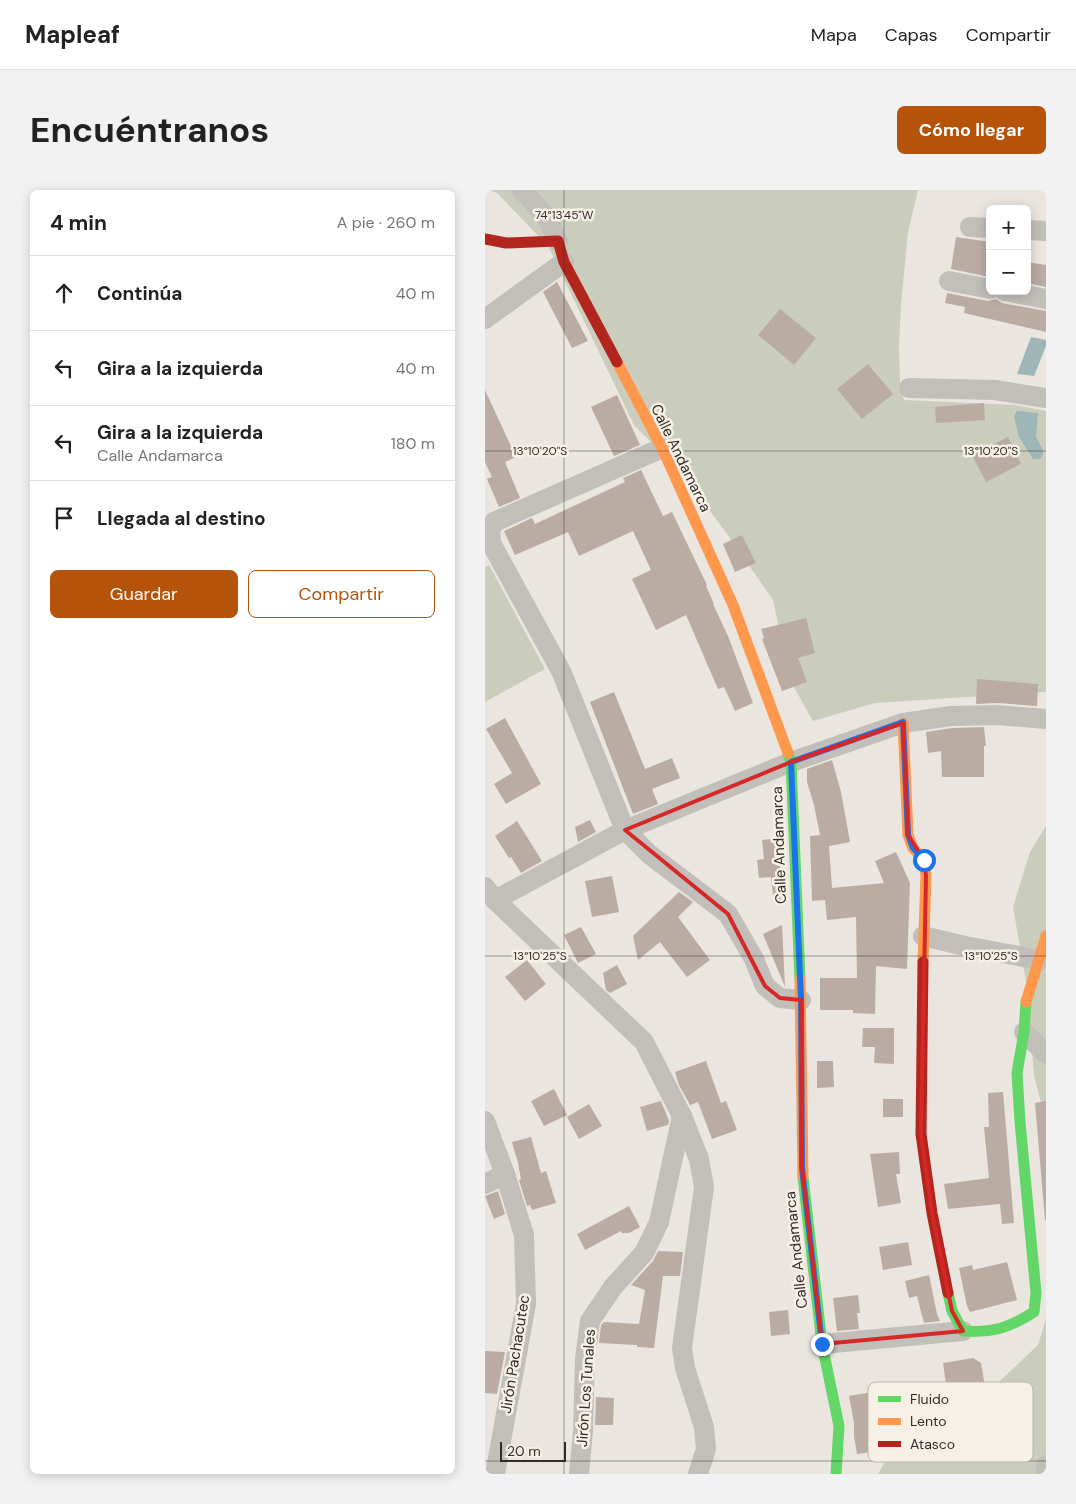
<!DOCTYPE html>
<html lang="es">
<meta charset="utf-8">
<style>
:root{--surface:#fff;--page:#f2f2f2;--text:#222;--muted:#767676;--line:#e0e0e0;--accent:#b45309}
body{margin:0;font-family:"DM Sans",sans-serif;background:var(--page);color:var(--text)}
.controls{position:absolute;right:15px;top:15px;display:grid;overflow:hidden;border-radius:8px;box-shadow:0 2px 12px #0003}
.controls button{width:45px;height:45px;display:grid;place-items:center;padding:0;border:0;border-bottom:1px solid var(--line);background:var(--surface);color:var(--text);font:25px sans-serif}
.scale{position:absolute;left:15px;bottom:12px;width:66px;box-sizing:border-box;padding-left:5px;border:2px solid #322c28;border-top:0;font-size:14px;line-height:18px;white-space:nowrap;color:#322c28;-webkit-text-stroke:4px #f6f0e7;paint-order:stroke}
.stop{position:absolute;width:15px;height:15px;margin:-11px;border:4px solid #1a73e8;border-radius:50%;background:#fff}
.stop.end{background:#1a73e8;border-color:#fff;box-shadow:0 1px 5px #0008}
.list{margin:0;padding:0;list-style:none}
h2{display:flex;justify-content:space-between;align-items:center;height:65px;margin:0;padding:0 20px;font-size:21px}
h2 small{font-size:16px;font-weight:400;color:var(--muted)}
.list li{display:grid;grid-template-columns:32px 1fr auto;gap:15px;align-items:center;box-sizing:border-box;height:75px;padding:0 20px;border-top:1px solid var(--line)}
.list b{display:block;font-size:19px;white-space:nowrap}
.list p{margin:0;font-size:16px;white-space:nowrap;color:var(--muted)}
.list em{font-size:16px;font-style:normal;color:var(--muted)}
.actions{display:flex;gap:10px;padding:15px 20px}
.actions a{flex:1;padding:11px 0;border:1px solid var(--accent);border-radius:8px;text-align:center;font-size:18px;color:var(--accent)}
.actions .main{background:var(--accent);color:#fff}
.icon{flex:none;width:28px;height:28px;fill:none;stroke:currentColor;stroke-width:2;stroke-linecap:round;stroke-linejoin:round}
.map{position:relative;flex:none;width:561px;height:1284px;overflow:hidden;border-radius:8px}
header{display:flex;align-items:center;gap:30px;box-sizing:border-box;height:70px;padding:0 25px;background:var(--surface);border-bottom:1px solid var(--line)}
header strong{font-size:24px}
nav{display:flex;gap:28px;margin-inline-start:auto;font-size:18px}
.intro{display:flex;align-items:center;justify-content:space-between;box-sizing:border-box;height:120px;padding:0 30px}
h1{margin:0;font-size:35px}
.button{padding:12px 22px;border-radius:8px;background:var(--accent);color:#fff;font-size:18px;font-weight:700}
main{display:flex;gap:30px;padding:0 30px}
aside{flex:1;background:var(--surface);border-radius:8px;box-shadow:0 2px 12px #0003}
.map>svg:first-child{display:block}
.green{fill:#cacdbb}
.water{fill:#9eb6b8}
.building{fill:#bbaca3}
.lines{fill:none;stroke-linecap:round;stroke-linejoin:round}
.street{stroke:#c2beb9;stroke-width:20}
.fast{stroke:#63d668;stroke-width:11}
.slow{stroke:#ff974d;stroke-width:11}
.jam{stroke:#b3261e;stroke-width:11}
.route{stroke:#1a73e8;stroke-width:6}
.marked{fill:none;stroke:#d62828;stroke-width:4;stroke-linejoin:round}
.ticks{fill:none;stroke:#322c28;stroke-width:1;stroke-opacity:0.45}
.labels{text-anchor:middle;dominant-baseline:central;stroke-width:5;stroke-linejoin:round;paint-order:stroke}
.street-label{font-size:15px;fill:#322c28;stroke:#f6f0e7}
.key{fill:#f6f0e7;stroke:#bbb5ae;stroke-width:1}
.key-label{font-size:14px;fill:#322c28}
.ticks-label{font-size:12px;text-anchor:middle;fill:#322c28;stroke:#f6f0e7;stroke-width:5;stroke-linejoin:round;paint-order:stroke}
</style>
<header>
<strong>Mapleaf</strong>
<nav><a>Mapa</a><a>Capas</a><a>Compartir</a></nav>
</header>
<div class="intro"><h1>Encuéntranos</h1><a class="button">Cómo llegar</a></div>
<main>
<aside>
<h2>4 min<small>A pie · 260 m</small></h2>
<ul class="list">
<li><svg class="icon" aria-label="ahead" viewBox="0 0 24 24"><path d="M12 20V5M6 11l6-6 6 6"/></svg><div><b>Continúa</b></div><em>40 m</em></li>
<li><svg class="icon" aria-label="left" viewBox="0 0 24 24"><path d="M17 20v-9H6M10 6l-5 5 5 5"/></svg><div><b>Gira a la izquierda</b></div><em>40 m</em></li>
<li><svg class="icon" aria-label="left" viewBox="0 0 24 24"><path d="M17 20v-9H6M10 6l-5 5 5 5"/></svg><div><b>Gira a la izquierda</b><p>Calle Andamarca</p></div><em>180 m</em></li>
<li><svg class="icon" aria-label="arrive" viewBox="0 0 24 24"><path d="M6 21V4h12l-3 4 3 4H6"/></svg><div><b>Llegada al destino</b></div></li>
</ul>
<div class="actions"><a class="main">Guardar</a><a>Compartir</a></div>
</aside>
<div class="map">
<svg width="561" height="1284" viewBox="0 0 561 1284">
<rect width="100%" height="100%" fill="#eae5df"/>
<!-- green -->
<g class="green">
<path d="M6 0H433L423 42 416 114 414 156 415 193 419 210 530 215 561 221V502L390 513 328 531 306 492 288 410 247 351 198 284 149 235 63 56 13 4Z"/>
<path d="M4 375 60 479 0 512V377Z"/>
<path d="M561 636V932L549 885 541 792 528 717 545 662Z"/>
<path d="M561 1129V1284H393L399 1273 498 1207 553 1155Z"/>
</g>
<!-- water -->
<g class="water">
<path d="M546 147 561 150V156L549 186 532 184Z"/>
<path d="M532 221 553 223 551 247 558 260V265L555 269H548L534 247 529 226Z"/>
</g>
<!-- building -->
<g class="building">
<path d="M471 47 505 52V87L466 79Z"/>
<path d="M542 72 561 75V97L542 93Z"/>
<path d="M72 92 103 151 87 158 58 102Z"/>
<path d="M462 103 503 111 511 109 517 113 561 121V142L479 123 480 117 460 113Z"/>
<path d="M295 119 331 148 309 175 273 145Z"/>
<path d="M383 174 408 204 377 229 352 199Z"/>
<path d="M0 200 31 267 20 272 35 308 14 317 2 289 7 287 0 272Z"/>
<path d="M132 205 155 255 129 266 106 217Z"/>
<path d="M499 213 500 230 451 233 450 217Z"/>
<path d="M523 247 536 274 501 292 487 265Z"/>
<path d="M156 280 178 326 187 322 222 395 221 396 229 414H228L243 446 268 513 250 521 239 497 233 499 201 425 171 440 147 389 166 380 148 341 94 366 83 342 30 365 19 341 47 328 50 334 140 292 138 288Z"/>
<path d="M257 345 271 373 250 382 238 354Z"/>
<path d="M321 428 330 463 313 468 322 492 297 501 277 449 279 448 276 439Z"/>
<path d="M492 489 553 494 552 516 513 513 491 514Z"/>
<path d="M129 502 160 579 187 568 195 588 167 599 173 614 148 624 105 512Z"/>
<path d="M20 528 56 594 21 614 9 594 27 583 1 539Z"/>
<path d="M499 537 501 556H499V587H457L456 561 443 563 441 542 467 538Z"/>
<path d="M347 570 356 602 365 652 344 656 347 698 399 693 390 671 411 662 425 693 422 779 391 776 390 824 368 823V820H335V788H372L371 727 342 730 340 710 327 711 325 646 335 645 329 615 322 592V579Z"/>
<path d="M105 630 111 642 93 652 90 637Z"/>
<path d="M32 631 57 671 36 683 26 667 24 668 10 646Z"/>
<path d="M294 648 296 713 289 714 286 687 274 688 272 670 279 669 277 650Z"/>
<path d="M127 686 134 722 107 727 100 691Z"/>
<path d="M194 702 208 712 193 727 225 770 202 787 175 752 153 770 148 746Z"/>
<path d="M297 735 300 797 278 744Z"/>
<path d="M96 737 111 764 93 773 79 745Z"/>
<path d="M42 770 61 794 40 811 20 787Z"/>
<path d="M132 775 142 794 125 803 121 800 118 783Z"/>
<path d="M378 838H409V874L389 873 390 857H377Z"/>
<path d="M221 871 236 913 241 911 252 940 227 949 213 912 205 915 194 895 190 882Z"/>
<path d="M332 871H348L349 897 332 898Z"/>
<path d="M69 899 82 925 59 936 46 911Z"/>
<path d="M518 902 529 1033 517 1034 515 1014 463 1019 459 994 504 988 499 937H504L503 903Z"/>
<rect x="398" y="909" width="20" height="18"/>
<path d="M176 911 184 931 183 935 162 941 155 917Z"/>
<path d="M561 911V1030H560L550 913Z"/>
<path d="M104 914 117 936 94 949 82 927Z"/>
<path d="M46 947 56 983 61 981 71 1013 47 1020 45 1015 42 1016 34 990 36 989 33 973 27 952Z"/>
<path d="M414 962 415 984H411L416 1013 393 1017 385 964Z"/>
<path d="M13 1001 20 1024 9 1029 0 1006Z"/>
<path d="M144 1016 155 1037 144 1043H137L136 1041 100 1060 92 1044Z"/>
<path d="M423 1052 427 1075 398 1080 394 1057Z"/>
<path d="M173 1061 198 1062 195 1086H178L169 1158 152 1157V1155L114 1153 116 1135 119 1132 154 1134 160 1100 146 1095 168 1071Z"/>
<path d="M522 1072 532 1110 485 1122 482 1116 474 1078 487 1075 488 1080Z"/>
<path d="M444 1085 452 1124 455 1131 439 1133 432 1106 424 1108 420 1091Z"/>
<path d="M373 1105 375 1123H372L374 1139 352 1141 348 1108Z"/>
<path d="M303 1120 305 1144 286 1146 284 1122Z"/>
<path d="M0 1161 20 1162 12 1204 0 1203Z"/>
<path d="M488 1168 496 1173 500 1196 503 1195 509 1226 492 1230 490 1221 465 1222 458 1173Z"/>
<path d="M417 1197 421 1218 390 1224 395 1261 372 1264 369 1246V1233L364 1206Z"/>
<path d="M111 1207 129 1208 128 1235H110Z"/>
</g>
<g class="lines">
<!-- street -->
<g class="street">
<path d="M36 0 42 5 62 28 73 51"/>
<path d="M485 37 505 38"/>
<path d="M542 40 561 41"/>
<path d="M464 91 505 99"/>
<path d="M519 101 561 109"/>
<path d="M0 129 79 72"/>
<path d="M424 198 510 200 561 208"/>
<path d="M177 258 9 332 5 341 6 353 76 481 140 640 164 664 243 724 269 769 280 796 295 808 316 810"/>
<path d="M0 697 10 710 159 852 197 926 214 969 219 997 197 1158 200 1178 219 1237 221 1259 213 1284"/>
<path d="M10 710 140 640 306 572 418 533 466 526 512 525 561 529"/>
<path d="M438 746 480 756 555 770"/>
<path d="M539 842 561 864"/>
<path d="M0 931 20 984 39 1045 41 1114 10 1284"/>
<path d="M0 994 20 984"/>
<path d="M337 1154 478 1141"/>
<path d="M94 1284 98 1241 100 1169 105 1131 128 1097 159 1063 174 1032 197 926"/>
<path d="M561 1284V1275"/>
</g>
<!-- fast -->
<g class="fast">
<path d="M303 563 306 572 315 789"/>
<path d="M318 987 337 1154 354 1236 351 1284"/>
<path d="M463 1103 467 1121 478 1141C507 1143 524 1138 549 1122L551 1103 535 932 532 883 539 842 541 812"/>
</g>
<!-- slow -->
<g class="slow">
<path d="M132 172 177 258 248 415 303 563"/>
<path d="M418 533 423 645 428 658 439 670 441 686 438 772"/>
<path d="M315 789 318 987"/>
<path d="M541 812 561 746"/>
</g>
<!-- jam -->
<g class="jam">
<path d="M0 49 21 53 73 51 79 72 132 172"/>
<path d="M438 772 436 944 447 1023 463 1103"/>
</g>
</g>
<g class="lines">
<!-- route -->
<path class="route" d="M337 1154 317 978 316 810 306 572 418 532 423 645 428 658 439 670"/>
</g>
<!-- marked area -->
<path class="marked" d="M418 533 423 645 439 670 441 686 436 944 447 1023 467 1121 478 1141 337 1154 317 978 316 810 295 808 280 796 243 724 140 640 306 572Z"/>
<!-- ticks -->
<path class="ticks" d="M79 0V1284M0 261H561M0 766H561M0 1271H561"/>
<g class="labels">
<!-- street labels -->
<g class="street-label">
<text transform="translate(196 268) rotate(64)">Calle Andamarca</text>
<text transform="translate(294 655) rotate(-92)">Calle Andamarca</text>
<text transform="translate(311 1060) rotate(-96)">Calle Andamarca</text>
<text transform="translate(30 1164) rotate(-81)">Jirón Pachacutec</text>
<text transform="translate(101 1198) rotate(-86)">Jirón Los Tunales</text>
</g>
</g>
<!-- legend -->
<rect x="383" y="1192" width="165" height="80" rx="8" class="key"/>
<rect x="393" y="1206" width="23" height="6" fill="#63d668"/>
<rect x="393" y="1228" width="23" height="7" fill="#ff974d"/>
<rect x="393" y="1251" width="23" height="6" fill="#b3261e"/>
<g class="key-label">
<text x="425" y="1214">Fluido</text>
<text x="425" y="1236">Lento</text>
<text x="425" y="1259">Atasco</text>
</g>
<g class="ticks-label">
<text x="79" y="29">74°13'45"W</text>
<text x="55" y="265">13°10'20"S</text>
<text x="506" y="265">13°10'20"S</text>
<text x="55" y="770">13°10'25"S</text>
<text x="506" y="770">13°10'25"S</text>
</g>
</svg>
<div class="controls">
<button>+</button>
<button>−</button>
</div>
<div class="scale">20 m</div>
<div class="stop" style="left:439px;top:670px"></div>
<div class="stop end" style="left:337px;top:1154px"></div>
</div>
</main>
